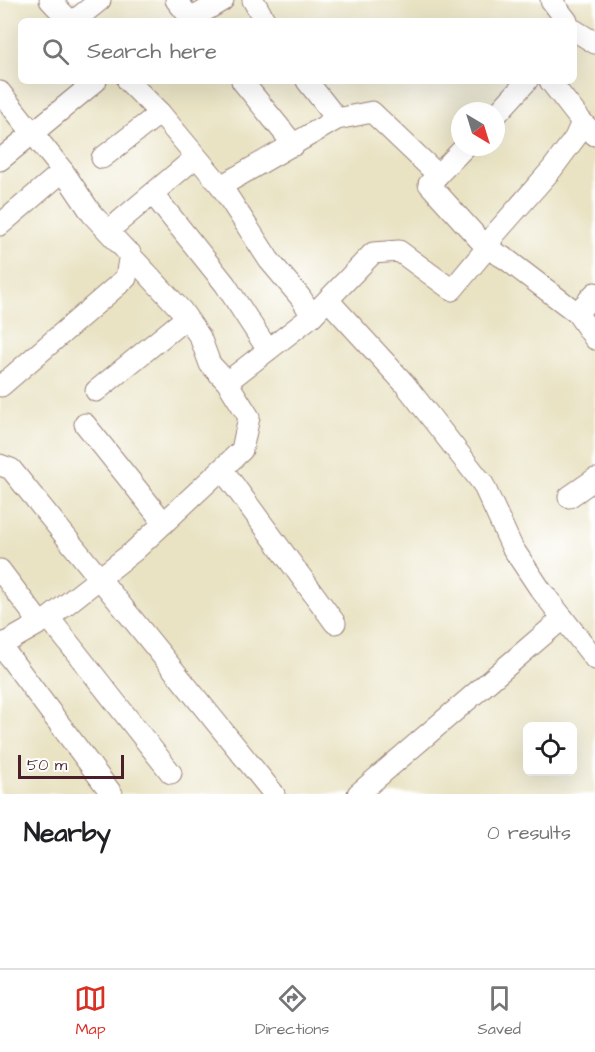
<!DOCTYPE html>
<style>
:root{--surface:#fff;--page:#f6f6f6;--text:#202124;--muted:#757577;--line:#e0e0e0;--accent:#d93025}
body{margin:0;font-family:"Architects Daughter",sans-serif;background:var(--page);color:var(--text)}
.controls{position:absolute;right:18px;bottom:18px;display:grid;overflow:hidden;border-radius:9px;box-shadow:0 6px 24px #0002}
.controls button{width:54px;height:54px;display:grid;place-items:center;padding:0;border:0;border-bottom:2px solid var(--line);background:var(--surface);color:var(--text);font:30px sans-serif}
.compass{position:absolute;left:451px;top:102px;width:54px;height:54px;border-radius:50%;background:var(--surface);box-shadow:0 6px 24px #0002;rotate:142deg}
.scale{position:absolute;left:18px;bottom:15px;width:106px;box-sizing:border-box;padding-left:6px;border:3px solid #4a1f2b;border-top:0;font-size:16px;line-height:21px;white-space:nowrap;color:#4a1f2b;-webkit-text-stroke:4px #fff;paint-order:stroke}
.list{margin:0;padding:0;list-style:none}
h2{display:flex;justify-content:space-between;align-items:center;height:78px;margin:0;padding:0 24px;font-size:26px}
h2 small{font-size:20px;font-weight:400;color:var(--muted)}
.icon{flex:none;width:33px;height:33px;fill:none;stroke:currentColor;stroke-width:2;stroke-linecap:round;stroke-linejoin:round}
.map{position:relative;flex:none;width:595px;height:794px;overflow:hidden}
.search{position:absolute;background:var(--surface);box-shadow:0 6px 24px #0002;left:18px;right:18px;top:18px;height:66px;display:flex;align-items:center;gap:15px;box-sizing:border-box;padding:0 21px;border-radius:9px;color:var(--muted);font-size:22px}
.sheet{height:174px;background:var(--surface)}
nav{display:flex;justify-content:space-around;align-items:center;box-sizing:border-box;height:84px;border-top:2px solid var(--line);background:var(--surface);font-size:16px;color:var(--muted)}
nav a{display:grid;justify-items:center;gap:3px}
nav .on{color:var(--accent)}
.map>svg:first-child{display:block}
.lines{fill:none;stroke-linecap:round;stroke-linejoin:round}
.minor-casing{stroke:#9a8178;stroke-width:23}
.minor{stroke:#fff;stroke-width:21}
</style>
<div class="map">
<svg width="595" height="794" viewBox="0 0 595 794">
<rect width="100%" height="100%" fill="#fff"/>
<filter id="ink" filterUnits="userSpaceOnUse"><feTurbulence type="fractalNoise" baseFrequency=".0167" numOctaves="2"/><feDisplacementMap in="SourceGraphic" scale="12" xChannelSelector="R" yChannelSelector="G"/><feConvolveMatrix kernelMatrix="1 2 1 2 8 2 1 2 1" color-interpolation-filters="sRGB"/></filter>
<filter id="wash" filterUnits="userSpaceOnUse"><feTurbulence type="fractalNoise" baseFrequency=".008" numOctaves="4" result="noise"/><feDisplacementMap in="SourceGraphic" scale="24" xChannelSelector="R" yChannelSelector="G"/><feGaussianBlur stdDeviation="1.35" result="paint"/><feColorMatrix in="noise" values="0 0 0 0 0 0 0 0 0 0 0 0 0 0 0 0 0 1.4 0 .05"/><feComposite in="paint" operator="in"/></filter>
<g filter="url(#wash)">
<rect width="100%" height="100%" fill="#e9e3c4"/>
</g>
<g filter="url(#ink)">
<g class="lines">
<defs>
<g id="minor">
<path d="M50 0 70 21"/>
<path d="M176 0 193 21"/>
<path d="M253 0 265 21"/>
<path d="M551 0 567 21"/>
<path d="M191 19 223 0"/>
<path d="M74 21 100 0"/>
<path d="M574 30 595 43"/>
<path d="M128 81 160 113 221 186 269 260 301 298 312 316"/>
<path d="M242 81 294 145"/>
<path d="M307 81 337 119"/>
<path d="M550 81 582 122 595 135"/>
<path d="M0 92 63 171 92 214 182 311 200 337 210 364 227 382 249 417 242 450 134 551 49 618 0 646"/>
<path d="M496 115 527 81"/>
<path d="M465 147 429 184 487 248 506 259 577 313 595 339"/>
<path d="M102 158 160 113"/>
<path d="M0 160 96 81"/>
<path d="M221 186 337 119 372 112 438 175"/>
<path d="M153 194 225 284 268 350"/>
<path d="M0 225 63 171"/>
<path d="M108 231 196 157"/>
<path d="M328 300 404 383 483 484 512 547 540 589 595 659"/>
<path d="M577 313 595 293"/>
<path d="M227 382 312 316 373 253 399 251 452 290 487 248 494 235 552 169 575 138 582 122"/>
<path d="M1 386 126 278 130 253"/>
<path d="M96 391 186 318"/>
<path d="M85 424 164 523"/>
<path d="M0 465 11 469 274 794"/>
<path d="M222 469 335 623"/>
<path d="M569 497 595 479"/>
<path d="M0 570 40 623"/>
<path d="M49 618 171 773"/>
<path d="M1 646 112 794"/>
<path d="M358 794 563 618"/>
</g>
</defs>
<!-- minor casing -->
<use href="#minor" class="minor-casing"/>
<!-- minor -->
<use href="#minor" class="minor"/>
</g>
</g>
</svg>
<div class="controls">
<button><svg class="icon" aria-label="locate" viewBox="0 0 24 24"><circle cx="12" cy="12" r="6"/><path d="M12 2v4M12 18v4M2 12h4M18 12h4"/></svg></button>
</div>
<svg class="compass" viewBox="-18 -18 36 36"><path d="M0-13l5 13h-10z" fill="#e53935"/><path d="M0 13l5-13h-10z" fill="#757577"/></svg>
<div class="scale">50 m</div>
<div class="search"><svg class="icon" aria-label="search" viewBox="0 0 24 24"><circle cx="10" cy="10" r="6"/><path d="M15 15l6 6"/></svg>Search here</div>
</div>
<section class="sheet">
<h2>Nearby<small>0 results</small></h2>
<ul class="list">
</ul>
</section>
<nav>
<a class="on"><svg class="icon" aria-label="map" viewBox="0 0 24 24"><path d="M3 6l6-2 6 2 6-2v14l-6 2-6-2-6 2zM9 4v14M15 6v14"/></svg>Map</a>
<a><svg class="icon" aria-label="directions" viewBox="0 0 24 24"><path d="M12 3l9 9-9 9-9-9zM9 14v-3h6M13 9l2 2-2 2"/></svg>Directions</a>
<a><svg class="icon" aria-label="saved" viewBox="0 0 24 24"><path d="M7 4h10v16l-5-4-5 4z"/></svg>Saved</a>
</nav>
